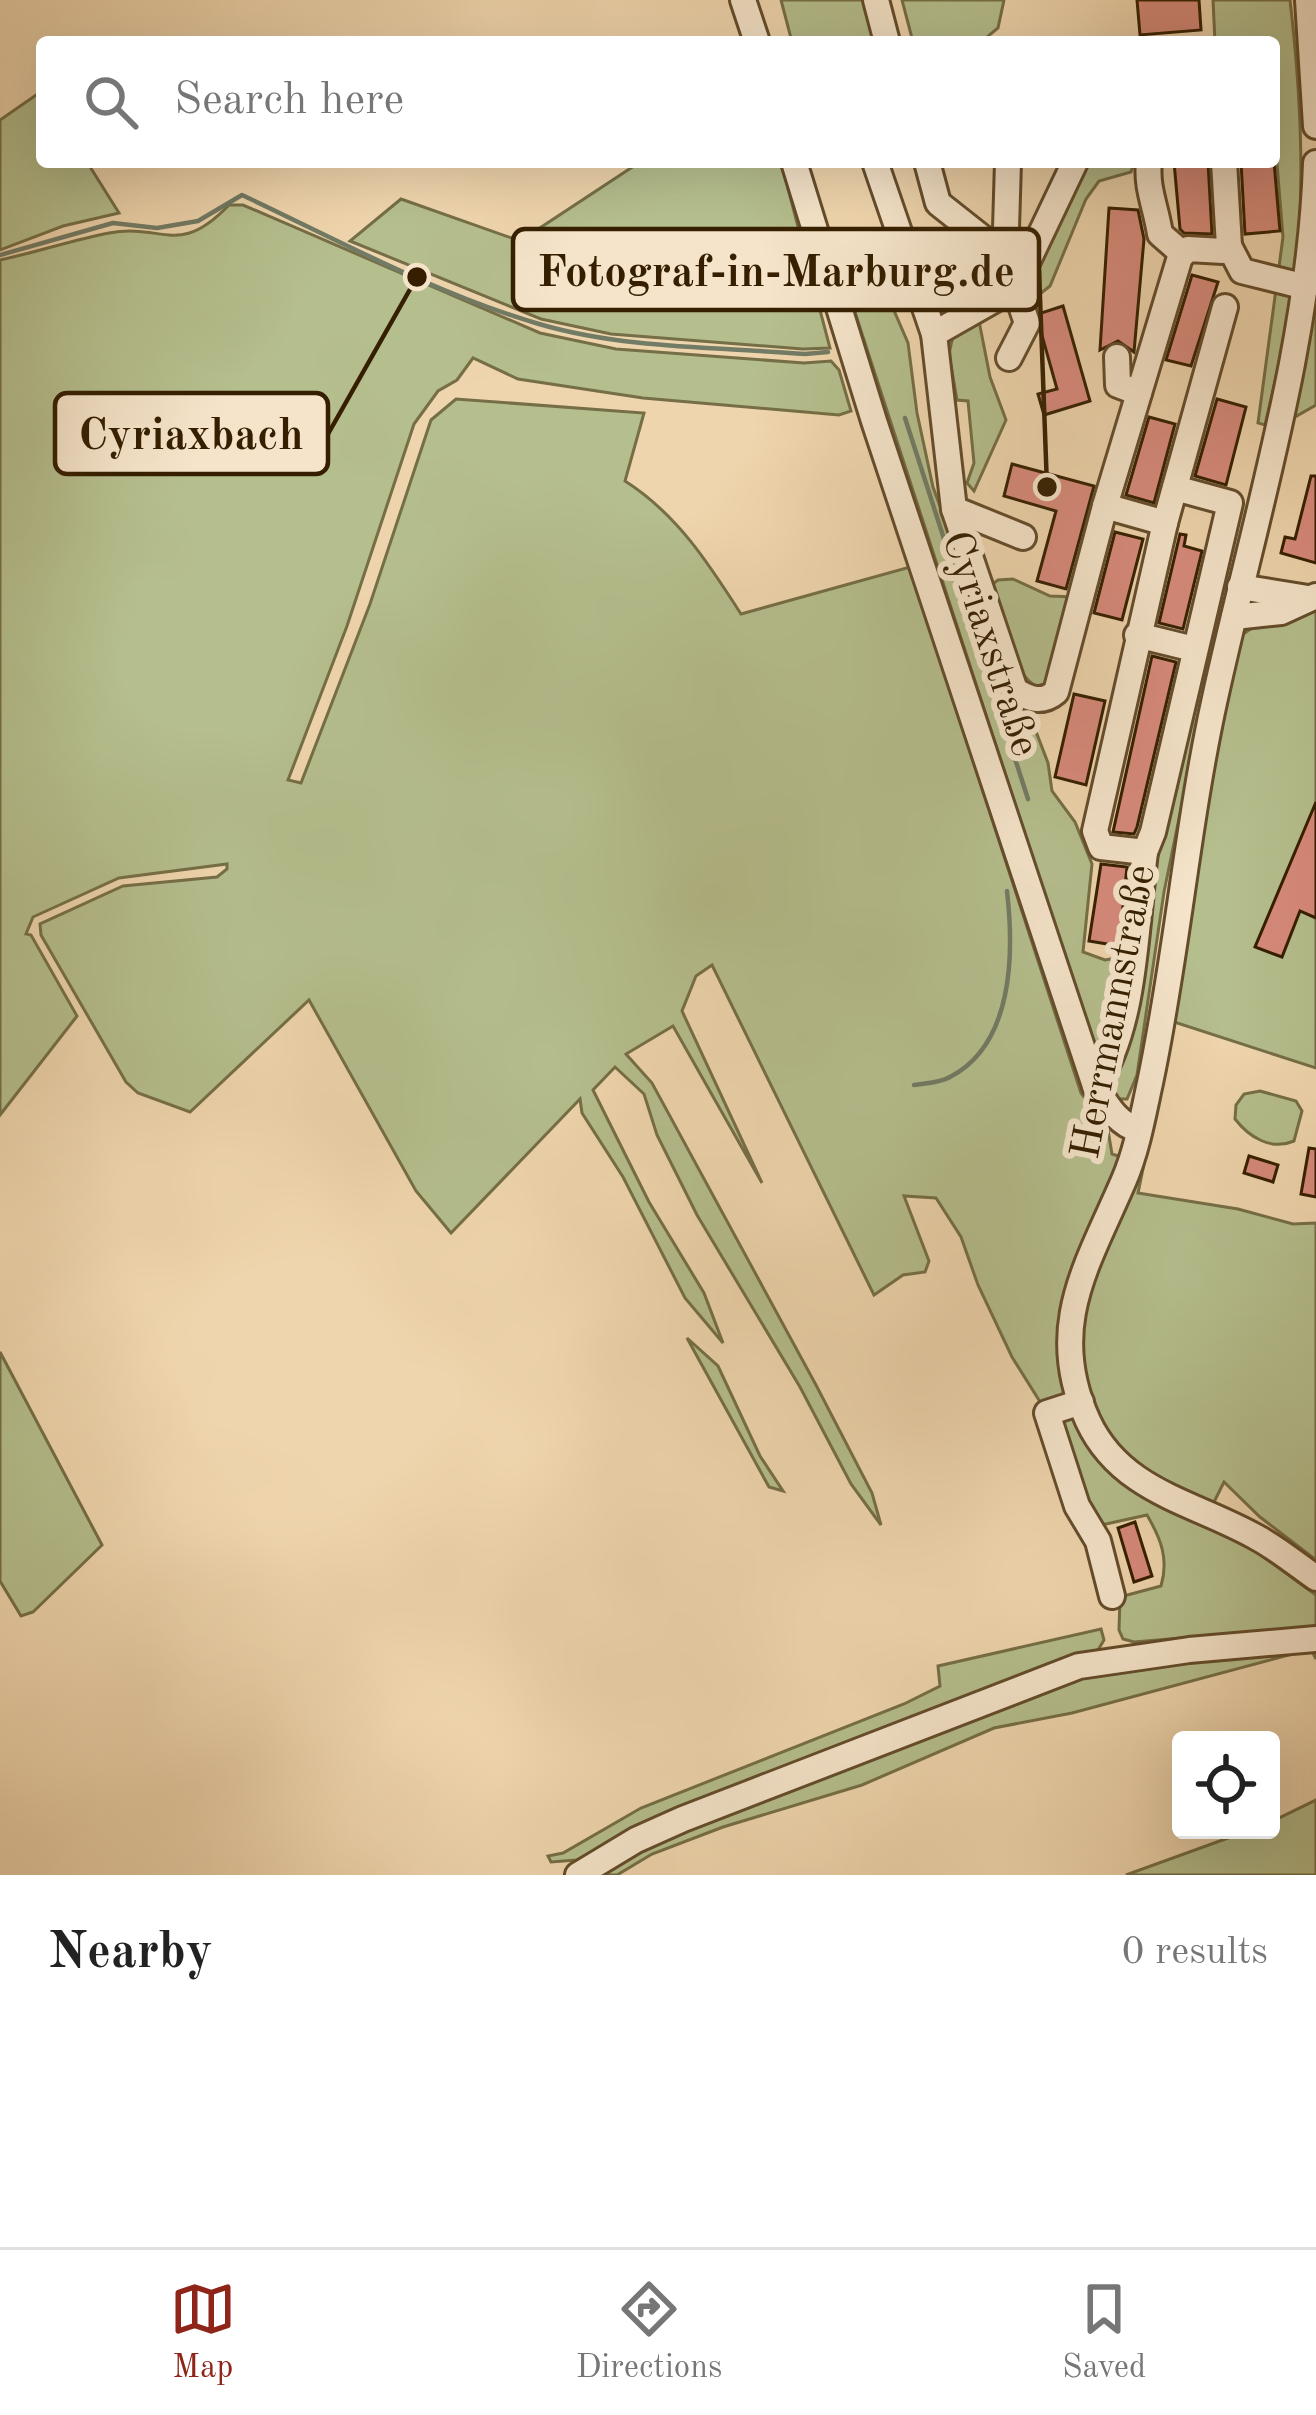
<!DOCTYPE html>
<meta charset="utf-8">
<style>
:root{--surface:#fff;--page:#f6f6f6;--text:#222;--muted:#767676;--line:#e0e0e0;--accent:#8f2418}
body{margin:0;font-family:"Old Standard TT",serif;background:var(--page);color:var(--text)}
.controls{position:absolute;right:36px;bottom:36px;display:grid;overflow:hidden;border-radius:12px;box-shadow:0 12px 48px #0002}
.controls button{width:108px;height:108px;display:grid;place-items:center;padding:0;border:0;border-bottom:3px solid var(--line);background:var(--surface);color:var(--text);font:60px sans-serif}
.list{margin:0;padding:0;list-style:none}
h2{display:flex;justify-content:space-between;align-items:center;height:156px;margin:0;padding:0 48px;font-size:51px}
h2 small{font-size:39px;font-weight:400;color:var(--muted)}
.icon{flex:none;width:66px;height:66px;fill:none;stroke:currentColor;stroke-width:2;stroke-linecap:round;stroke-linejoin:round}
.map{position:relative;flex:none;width:1316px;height:1875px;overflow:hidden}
.search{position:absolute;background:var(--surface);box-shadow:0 12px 48px #0002;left:36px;right:36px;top:36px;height:132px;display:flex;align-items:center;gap:30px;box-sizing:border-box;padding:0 42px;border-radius:12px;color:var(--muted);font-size:45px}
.sheet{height:372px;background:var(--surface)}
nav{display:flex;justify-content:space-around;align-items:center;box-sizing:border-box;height:168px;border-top:3px solid var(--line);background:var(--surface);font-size:33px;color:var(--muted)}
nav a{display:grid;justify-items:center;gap:6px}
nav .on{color:var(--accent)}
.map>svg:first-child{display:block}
.green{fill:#b5be8d;stroke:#756e46;stroke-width:3}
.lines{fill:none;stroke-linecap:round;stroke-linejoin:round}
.stream{stroke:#727b65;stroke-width:4.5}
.building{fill:#d78a7b;stroke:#351f00;stroke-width:3}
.minor-casing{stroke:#644c2b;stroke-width:30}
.minor{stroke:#f5e4ca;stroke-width:24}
.labels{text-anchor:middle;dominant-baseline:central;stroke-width:12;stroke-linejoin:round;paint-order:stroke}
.street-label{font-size:42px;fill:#351f00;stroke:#f5e4ca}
.leader{fill:none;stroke:#351f00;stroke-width:4.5}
.callout-dot{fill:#351f00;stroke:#f5e4ca;stroke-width:4.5}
.callout{fill:#f5e4ca;stroke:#351f00;stroke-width:4.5}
.callout-label{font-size:45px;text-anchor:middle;font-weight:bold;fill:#351f00}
</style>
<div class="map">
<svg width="1316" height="1875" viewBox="0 0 1316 1875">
<rect width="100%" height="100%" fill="#efd5ad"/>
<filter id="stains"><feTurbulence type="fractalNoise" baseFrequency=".00167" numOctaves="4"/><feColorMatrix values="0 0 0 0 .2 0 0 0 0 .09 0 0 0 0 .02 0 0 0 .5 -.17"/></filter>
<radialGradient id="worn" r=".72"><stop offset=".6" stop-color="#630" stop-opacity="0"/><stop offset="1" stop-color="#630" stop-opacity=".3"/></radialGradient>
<!-- green -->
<g class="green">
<path d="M781 0H869L881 42H792Z"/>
<path d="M902 0H1004L998 28 981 42H913Z"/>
<path d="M1213 0H1290C1299 77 1304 155 1299 233 1295 297 1280 362 1265 425L1258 423 1283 237 1274 128V42H1215Z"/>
<path d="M39 93 42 162H87L119 213 63 226 0 250V120Z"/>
<path d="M640 162H781L830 348 803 349 611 334 541 319 350 241 401 199 520 241Z"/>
<path d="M1087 162H1134L1131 172 1099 181 1086 199 1050 286 1035 298 1025 292Z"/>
<path d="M229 205H243L540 333 616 349 804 363 831 361 839 370 851 411 839 415 643 398 518 379 473 358 457 380 438 391 414 424 347 626 288 780 301 783 370 604 431 420 456 399 644 413 625 481C677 514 709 564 741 614L910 567 1081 1093 1108 1130 1112 1154 1144 1164 1138 1193 1238 1209 1293 1224 1316 1223V1560L1260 1517 1224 1482 1204 1522 1258 1553 1316 1595V1627L1134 1642 1123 1639 1119 1630 1120 1597 1161 1586C1169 1559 1161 1539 1147 1515L1097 1526 1047 1413 1012 1357 978 1285 961 1237 936 1198 904 1196 929 1261 925 1272 903 1275 874 1295 712 965 696 976 682 1011 762 1183 673 1026 626 1054 652 1083 816 1385 872 1493 881 1525 851 1484 800 1387 697 1215 657 1135 644 1094 615 1067 593 1090 649 1202 704 1293 723 1343 685 1298 623 1177 582 1113 580 1099 451 1233 416 1191 309 1000 190 1112 138 1093 126 1082 41 935 40 924 123 886 217 877 227 869V864L119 878 33 917 26 934 31 935 77 1016 0 1115V260C37 252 73 240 109 233 164 223 178 258 229 205Z"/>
<path d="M1316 279V405L1286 422Z"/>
<path d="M856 285H870L889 299 908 343 917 413 933 487 1008 693 1035 729 1048 763 1052 791 1075 822 1092 864 1083 952 1105 960 1128 956 1099 1062 850 297Z"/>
<path d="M979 321 990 377 1006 420 974 491 967 483 974 463 968 401 957 400 949 354 953 336Z"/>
<path d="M1013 579 1050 596 1075 597 1045 689C1012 685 1000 615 990 586L998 580Z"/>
<path d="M1316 606V1068L1171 1021 1196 853 1239 637 1252 628Z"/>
<path d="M1208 624 1216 629 1211 662 1164 892 1137 1075 1127 1099H1117C1109 1073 1123 1044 1127 1017 1147 884 1178 755 1208 624Z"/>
<path d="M1260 1091 1296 1101 1302 1111 1294 1141C1271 1151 1249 1137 1235 1119L1236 1105 1244 1094Z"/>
<path d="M687 1338 718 1366 760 1456 783 1491 769 1487Z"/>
<path d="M0 1352 102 1545 33 1612 21 1616 0 1581Z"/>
<path d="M1101 1629 1104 1640 1098 1650 1055 1662 643 1823 577 1860 551 1862 548 1856 563 1853 641 1808 904 1704 940 1686 938 1666Z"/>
<path d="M1316 1648V1659L1311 1649 1072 1713 994 1728 862 1785 723 1827 652 1854 617 1875H595L647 1841 1082 1672Z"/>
<path d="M1316 1800V1875H1126L1250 1830H1271V1822Z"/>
</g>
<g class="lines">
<!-- stream -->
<g class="stream">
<path d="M0 255 113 223 157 228 198 221 242 195C338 240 436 294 539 324 624 349 717 347 805 354L828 352"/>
<path d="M905 418 1028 799"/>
<path d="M914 1085C926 1083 940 1083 950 1077 1014 1044 1014 952 1007 891"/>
</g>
</g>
<!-- building -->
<g class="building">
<path d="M1137 0H1199L1201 30 1140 35Z"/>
<path d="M1174 162H1208L1212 234 1184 233 1180 229Z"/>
<path d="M1241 162H1274L1280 231 1245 234Z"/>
<path d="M1109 208 1138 210 1144 239 1134 352 1118 341 1100 350Z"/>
<path d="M1192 275 1218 282 1191 366 1166 360Z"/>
<path d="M1063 306 1090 401 1044 415 1038 394 1057 389 1041 332V313Z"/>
<path d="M1217 399 1246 407 1226 485 1195 476Z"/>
<path d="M1149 417 1175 424 1154 503 1126 495Z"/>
<path d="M1012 464 1094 486 1066 589 1037 581 1056 511 1004 496Z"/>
<path d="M1311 476H1316V563L1281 553 1285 537 1295 539Z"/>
<path d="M1115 532 1143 539 1122 620 1094 613Z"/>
<path d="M1180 534 1186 535 1184 546 1202 551 1183 629 1159 623Z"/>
<path d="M1152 656 1176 662 1137 827 1134 834 1113 832Z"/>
<path d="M1074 694 1105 701 1086 785 1055 777Z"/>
<path d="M1316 802V918L1300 911 1282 957 1255 947Z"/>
<path d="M1101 864 1127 867 1119 946 1089 941Z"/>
<path d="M1309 1148 1316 1149V1197L1301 1194Z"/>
<path d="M1249 1156 1278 1165 1273 1182 1244 1173Z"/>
<path d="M1135 1522 1152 1576 1134 1582 1118 1528Z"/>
</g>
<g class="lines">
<defs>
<g id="minor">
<path d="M743 0 757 42"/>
<path d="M876 0 887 42"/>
<path d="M1308 0 1316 126"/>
<path d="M794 162 874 421 1095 1086C1107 1105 1117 1124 1139 1130"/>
<path d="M875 162 934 334 954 509 1023 537"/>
<path d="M927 162 938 203 1005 256"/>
<path d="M1149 162C1146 188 1156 207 1160 234L1183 254"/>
<path d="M1316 163C1310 345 1254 520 1215 698 1187 825 1177 956 1150 1083 1143 1115 1137 1150 1124 1180 1088 1264 1045 1327 1088 1421 1121 1492 1194 1502 1256 1537 1277 1548 1296 1564 1316 1578"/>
<path d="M1229 246 1242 271 1306 287"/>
<path d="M1004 295 1008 162"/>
<path d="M934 334 1015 288 1075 162"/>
<path d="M1117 357 1118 385 1139 393"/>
<path d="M1009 358 1027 323 1015 288"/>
<path d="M1105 506 1165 523 1225 307"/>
<path d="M954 509 1015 690C1029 699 1042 704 1056 692L1105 506 1180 257 1188 249 1223 251 1229 246 1224 162"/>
<path d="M1240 587 1308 598"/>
<path d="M1234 617 1281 612 1316 596"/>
<path d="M1137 635 1194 649"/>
<path d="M1145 852 1153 832 1230 503 1175 488"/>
<path d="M1095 1086C1136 1028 1136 923 1145 852L1101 847 1095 831 1165 523"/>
<path d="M1081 1402 1047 1413 1077 1506 1098 1541 1112 1596"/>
<path d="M578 1875 636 1840 683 1819 1079 1666 1189 1650 1316 1639"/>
</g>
</defs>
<!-- minor casing -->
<use href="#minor" class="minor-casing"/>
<!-- minor -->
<use href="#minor" class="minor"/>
</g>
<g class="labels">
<!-- street labels -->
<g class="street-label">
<text transform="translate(989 644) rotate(72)">Cyriaxstraße</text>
<text transform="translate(1115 1012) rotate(-79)">Herrmannstraße</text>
</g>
</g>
<!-- callouts -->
<path class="leader" d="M1047 487L1039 270M417 277L328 434"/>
<g class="callout-dot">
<circle cx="1047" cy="487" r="12"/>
<circle cx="417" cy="277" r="12"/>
</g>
<g class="callout">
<rect x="513" y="229" width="526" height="81" rx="12"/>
<rect x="55" y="393" width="273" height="81" rx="12"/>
</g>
<g class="callout-label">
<text x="776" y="286">Fotograf-in-Marburg.de</text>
<text x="191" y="449">Cyriaxbach</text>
</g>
<rect width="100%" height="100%" filter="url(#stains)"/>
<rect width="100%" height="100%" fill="url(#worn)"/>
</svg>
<div class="controls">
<button><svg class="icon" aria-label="locate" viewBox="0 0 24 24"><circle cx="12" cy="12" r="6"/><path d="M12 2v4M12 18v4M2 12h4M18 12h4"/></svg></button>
</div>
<div class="search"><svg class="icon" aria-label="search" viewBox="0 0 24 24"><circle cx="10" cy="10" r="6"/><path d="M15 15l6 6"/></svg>Search here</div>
</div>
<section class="sheet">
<h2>Nearby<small>0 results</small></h2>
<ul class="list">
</ul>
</section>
<nav>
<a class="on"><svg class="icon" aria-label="map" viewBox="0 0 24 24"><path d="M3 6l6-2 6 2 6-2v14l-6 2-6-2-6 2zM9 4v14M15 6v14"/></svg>Map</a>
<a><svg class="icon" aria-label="directions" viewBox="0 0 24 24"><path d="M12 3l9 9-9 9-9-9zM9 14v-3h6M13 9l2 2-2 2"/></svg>Directions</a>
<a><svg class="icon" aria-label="saved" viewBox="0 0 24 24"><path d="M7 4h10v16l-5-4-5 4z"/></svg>Saved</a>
</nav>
